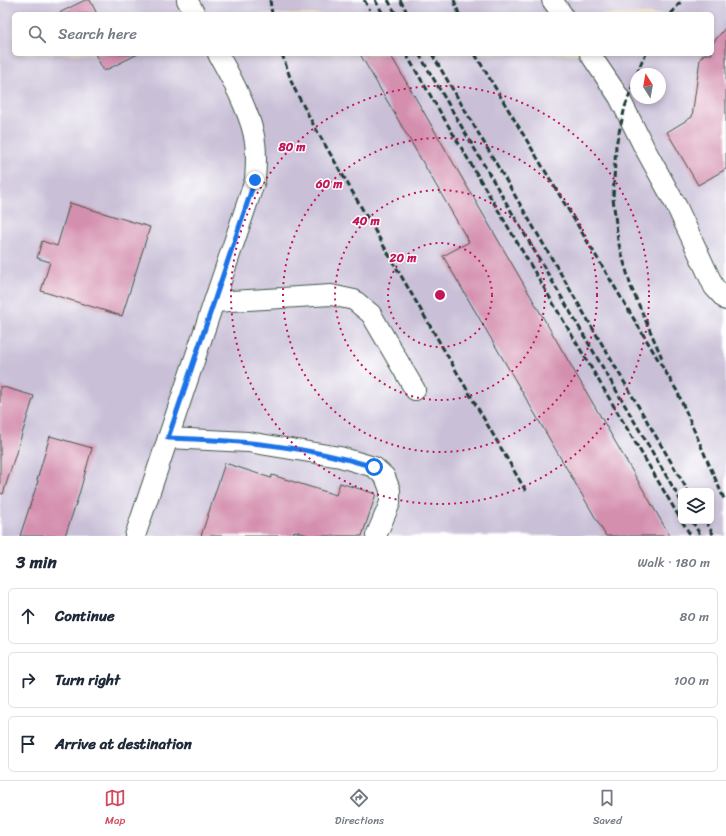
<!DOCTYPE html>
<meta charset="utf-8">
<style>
:root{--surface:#fff;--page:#f2f2f3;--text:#1f2937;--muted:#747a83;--line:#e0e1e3;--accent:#d1495b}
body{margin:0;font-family:Sriracha,sans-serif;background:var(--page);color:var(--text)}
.controls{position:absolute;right:12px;bottom:12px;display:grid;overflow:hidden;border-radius:6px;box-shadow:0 2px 6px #0003}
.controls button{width:36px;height:36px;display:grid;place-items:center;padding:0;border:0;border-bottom:1px solid var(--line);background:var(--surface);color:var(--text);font:20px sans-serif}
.compass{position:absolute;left:630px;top:68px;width:36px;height:36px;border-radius:50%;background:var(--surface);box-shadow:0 2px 6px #0003;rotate:349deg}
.stop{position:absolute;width:12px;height:12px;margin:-9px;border:3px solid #1a73e8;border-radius:50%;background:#fff}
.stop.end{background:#1a73e8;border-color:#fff;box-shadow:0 1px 4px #0008}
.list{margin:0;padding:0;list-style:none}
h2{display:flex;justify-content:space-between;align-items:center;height:52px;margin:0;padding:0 16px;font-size:17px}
h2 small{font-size:13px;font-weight:400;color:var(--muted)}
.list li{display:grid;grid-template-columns:26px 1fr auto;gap:12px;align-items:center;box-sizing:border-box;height:56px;margin:0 8px 8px;padding:0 8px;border:1px solid var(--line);border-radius:6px}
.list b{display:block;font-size:15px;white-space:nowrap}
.list em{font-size:13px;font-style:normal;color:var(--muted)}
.icon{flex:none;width:22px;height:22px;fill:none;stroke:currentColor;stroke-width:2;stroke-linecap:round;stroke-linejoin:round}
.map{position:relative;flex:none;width:726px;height:536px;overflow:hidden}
.search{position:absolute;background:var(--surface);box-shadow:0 2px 6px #0003;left:12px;right:12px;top:12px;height:44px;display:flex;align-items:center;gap:10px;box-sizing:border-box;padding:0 14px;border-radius:6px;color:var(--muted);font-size:15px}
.sheet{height:244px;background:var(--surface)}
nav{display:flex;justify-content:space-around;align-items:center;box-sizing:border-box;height:56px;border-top:1px solid var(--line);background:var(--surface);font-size:11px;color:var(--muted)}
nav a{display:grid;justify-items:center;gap:2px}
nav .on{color:var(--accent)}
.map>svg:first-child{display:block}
.industrial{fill:#c9bfd7;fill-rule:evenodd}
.building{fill:#d48faf}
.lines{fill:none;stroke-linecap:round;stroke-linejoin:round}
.minor-casing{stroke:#3e564a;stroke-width:22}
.minor{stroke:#fff;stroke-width:20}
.rail{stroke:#1f3d34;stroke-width:3;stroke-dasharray:6 3;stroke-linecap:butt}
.route{stroke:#1a73e8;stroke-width:5}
.ring{fill:none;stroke:#c2185b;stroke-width:2;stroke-dasharray:2 4}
.centre{fill:#c2185b;stroke:#fff;stroke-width:2}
.ring-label{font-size:12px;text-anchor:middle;font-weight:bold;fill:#c2185b;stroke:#fff;stroke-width:3;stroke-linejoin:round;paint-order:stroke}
</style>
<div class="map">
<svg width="726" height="536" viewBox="0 0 726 536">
<rect width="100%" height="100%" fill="#fff"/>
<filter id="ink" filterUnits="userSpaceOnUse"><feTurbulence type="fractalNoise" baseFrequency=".025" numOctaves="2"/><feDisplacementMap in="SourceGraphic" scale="8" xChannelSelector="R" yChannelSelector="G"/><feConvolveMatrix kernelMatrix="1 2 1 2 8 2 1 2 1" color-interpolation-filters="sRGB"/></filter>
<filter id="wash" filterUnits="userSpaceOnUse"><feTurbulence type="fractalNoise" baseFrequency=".012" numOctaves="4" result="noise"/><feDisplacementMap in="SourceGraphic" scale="16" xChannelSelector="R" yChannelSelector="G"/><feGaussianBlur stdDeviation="0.9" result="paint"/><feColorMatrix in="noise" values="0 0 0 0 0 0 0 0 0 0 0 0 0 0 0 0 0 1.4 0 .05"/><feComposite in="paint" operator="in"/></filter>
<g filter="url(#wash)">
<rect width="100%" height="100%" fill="#f1e3c7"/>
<!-- industrial -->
<path class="industrial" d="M0 0H726V536H0ZM14 14H712V54H14ZM636 74H660V98H636ZM681 491H711V521H681Z"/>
<g id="blocks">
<!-- building -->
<g class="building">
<path d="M85 0H90L97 14H57Z"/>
<path d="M726 27V169L698 185 667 132 692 117 700 59 704 54H712V44Z"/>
<path d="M95 54H138L104 71Z"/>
<path d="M360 54H390L670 536H606L443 256 469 242Z"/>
<path d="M70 203 150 227 122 316 41 291 50 262 37 258 42 241 57 246Z"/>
<path d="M0 386 34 396 3 494 0 493Z"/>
<path d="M50 436 92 448 78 498 65 536H20L38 481 37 480Z"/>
<path d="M225 463 271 478 272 475 336 495 340 483 376 494 362 536H311L294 531 293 536H201Z"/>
</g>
</g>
</g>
<g filter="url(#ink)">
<use href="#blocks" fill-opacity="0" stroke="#3e564a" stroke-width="1"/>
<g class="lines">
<defs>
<g id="minor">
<path d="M187 0 195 14"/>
<path d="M552 0 562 14"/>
<path d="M590 54 619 97 644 147 677 207 714 287 726 300"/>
<path d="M214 302 331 295 354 300 371 314 415 390"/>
<path d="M168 438 248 442 340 457 374 467 385 477 390 490V503L376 536"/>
<path d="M135 536 255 180C256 167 257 155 255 142 252 116 231 77 218 54"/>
</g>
</defs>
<!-- minor casing -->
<use href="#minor" class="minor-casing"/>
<!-- minor -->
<use href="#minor" class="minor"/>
<!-- rail -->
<g class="rail">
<path d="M270 0 272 14"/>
<path d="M364 0 370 10"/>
<path d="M375 0 383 14"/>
<path d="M388 0 396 14"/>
<path d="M400 0 408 14"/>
<path d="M454 0 459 14"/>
<path d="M671 14 682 0"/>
<path d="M282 54 293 86 313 124 527 493"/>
<path d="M406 54 681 520"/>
<path d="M419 54 681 501"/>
<path d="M432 54 688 491"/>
<path d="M475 54 677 391 725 501"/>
<path d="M637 74 642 61 646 54"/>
<path d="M636 76 625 107 616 145 613 198 618 241 631 287 662 358"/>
<path d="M682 521 691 536"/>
<path d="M692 521 701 536"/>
<path d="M706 521 714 536"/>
</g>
</g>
</g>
<g class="lines" filter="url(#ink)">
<!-- route -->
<path class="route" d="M255 180 168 438C239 440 306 446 374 467"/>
</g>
<!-- distance rings -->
<g class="ring">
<circle cx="440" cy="295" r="52"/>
<circle cx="440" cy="295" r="105"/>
<circle cx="440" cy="295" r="157"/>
<circle cx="440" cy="295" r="209"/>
</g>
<circle cx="440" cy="295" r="6" class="centre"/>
<g class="ring-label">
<text x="292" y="151">80 m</text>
<text x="329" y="188">60 m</text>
<text x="366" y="225">40 m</text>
<text x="403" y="262">20 m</text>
</g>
</svg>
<div class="controls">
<button><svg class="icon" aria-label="layers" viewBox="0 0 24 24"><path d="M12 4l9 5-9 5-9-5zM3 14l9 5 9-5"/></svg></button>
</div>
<svg class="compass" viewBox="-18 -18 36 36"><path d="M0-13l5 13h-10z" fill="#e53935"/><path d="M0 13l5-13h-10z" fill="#747a83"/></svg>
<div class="stop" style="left:374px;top:467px"></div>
<div class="stop end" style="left:255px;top:180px"></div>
<div class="search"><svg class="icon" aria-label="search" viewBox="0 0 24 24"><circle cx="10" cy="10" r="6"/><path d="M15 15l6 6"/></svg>Search here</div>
</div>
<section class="sheet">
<h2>3 min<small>Walk · 180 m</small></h2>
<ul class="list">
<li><svg class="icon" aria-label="ahead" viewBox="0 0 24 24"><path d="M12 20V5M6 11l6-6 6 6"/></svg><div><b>Continue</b></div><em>80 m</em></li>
<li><svg class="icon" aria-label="right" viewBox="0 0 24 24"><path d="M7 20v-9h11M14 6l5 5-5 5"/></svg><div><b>Turn right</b></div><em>100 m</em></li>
<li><svg class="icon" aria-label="arrive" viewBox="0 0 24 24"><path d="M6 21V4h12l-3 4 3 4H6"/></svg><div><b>Arrive at destination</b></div></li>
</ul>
</section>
<nav>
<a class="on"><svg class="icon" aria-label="map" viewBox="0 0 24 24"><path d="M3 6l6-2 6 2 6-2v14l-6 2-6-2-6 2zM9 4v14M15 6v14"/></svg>Map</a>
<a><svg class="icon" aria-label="directions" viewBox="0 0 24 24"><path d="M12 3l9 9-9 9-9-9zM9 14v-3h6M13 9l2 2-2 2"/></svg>Directions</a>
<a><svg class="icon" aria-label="saved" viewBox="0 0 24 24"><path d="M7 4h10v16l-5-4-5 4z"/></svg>Saved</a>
</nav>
